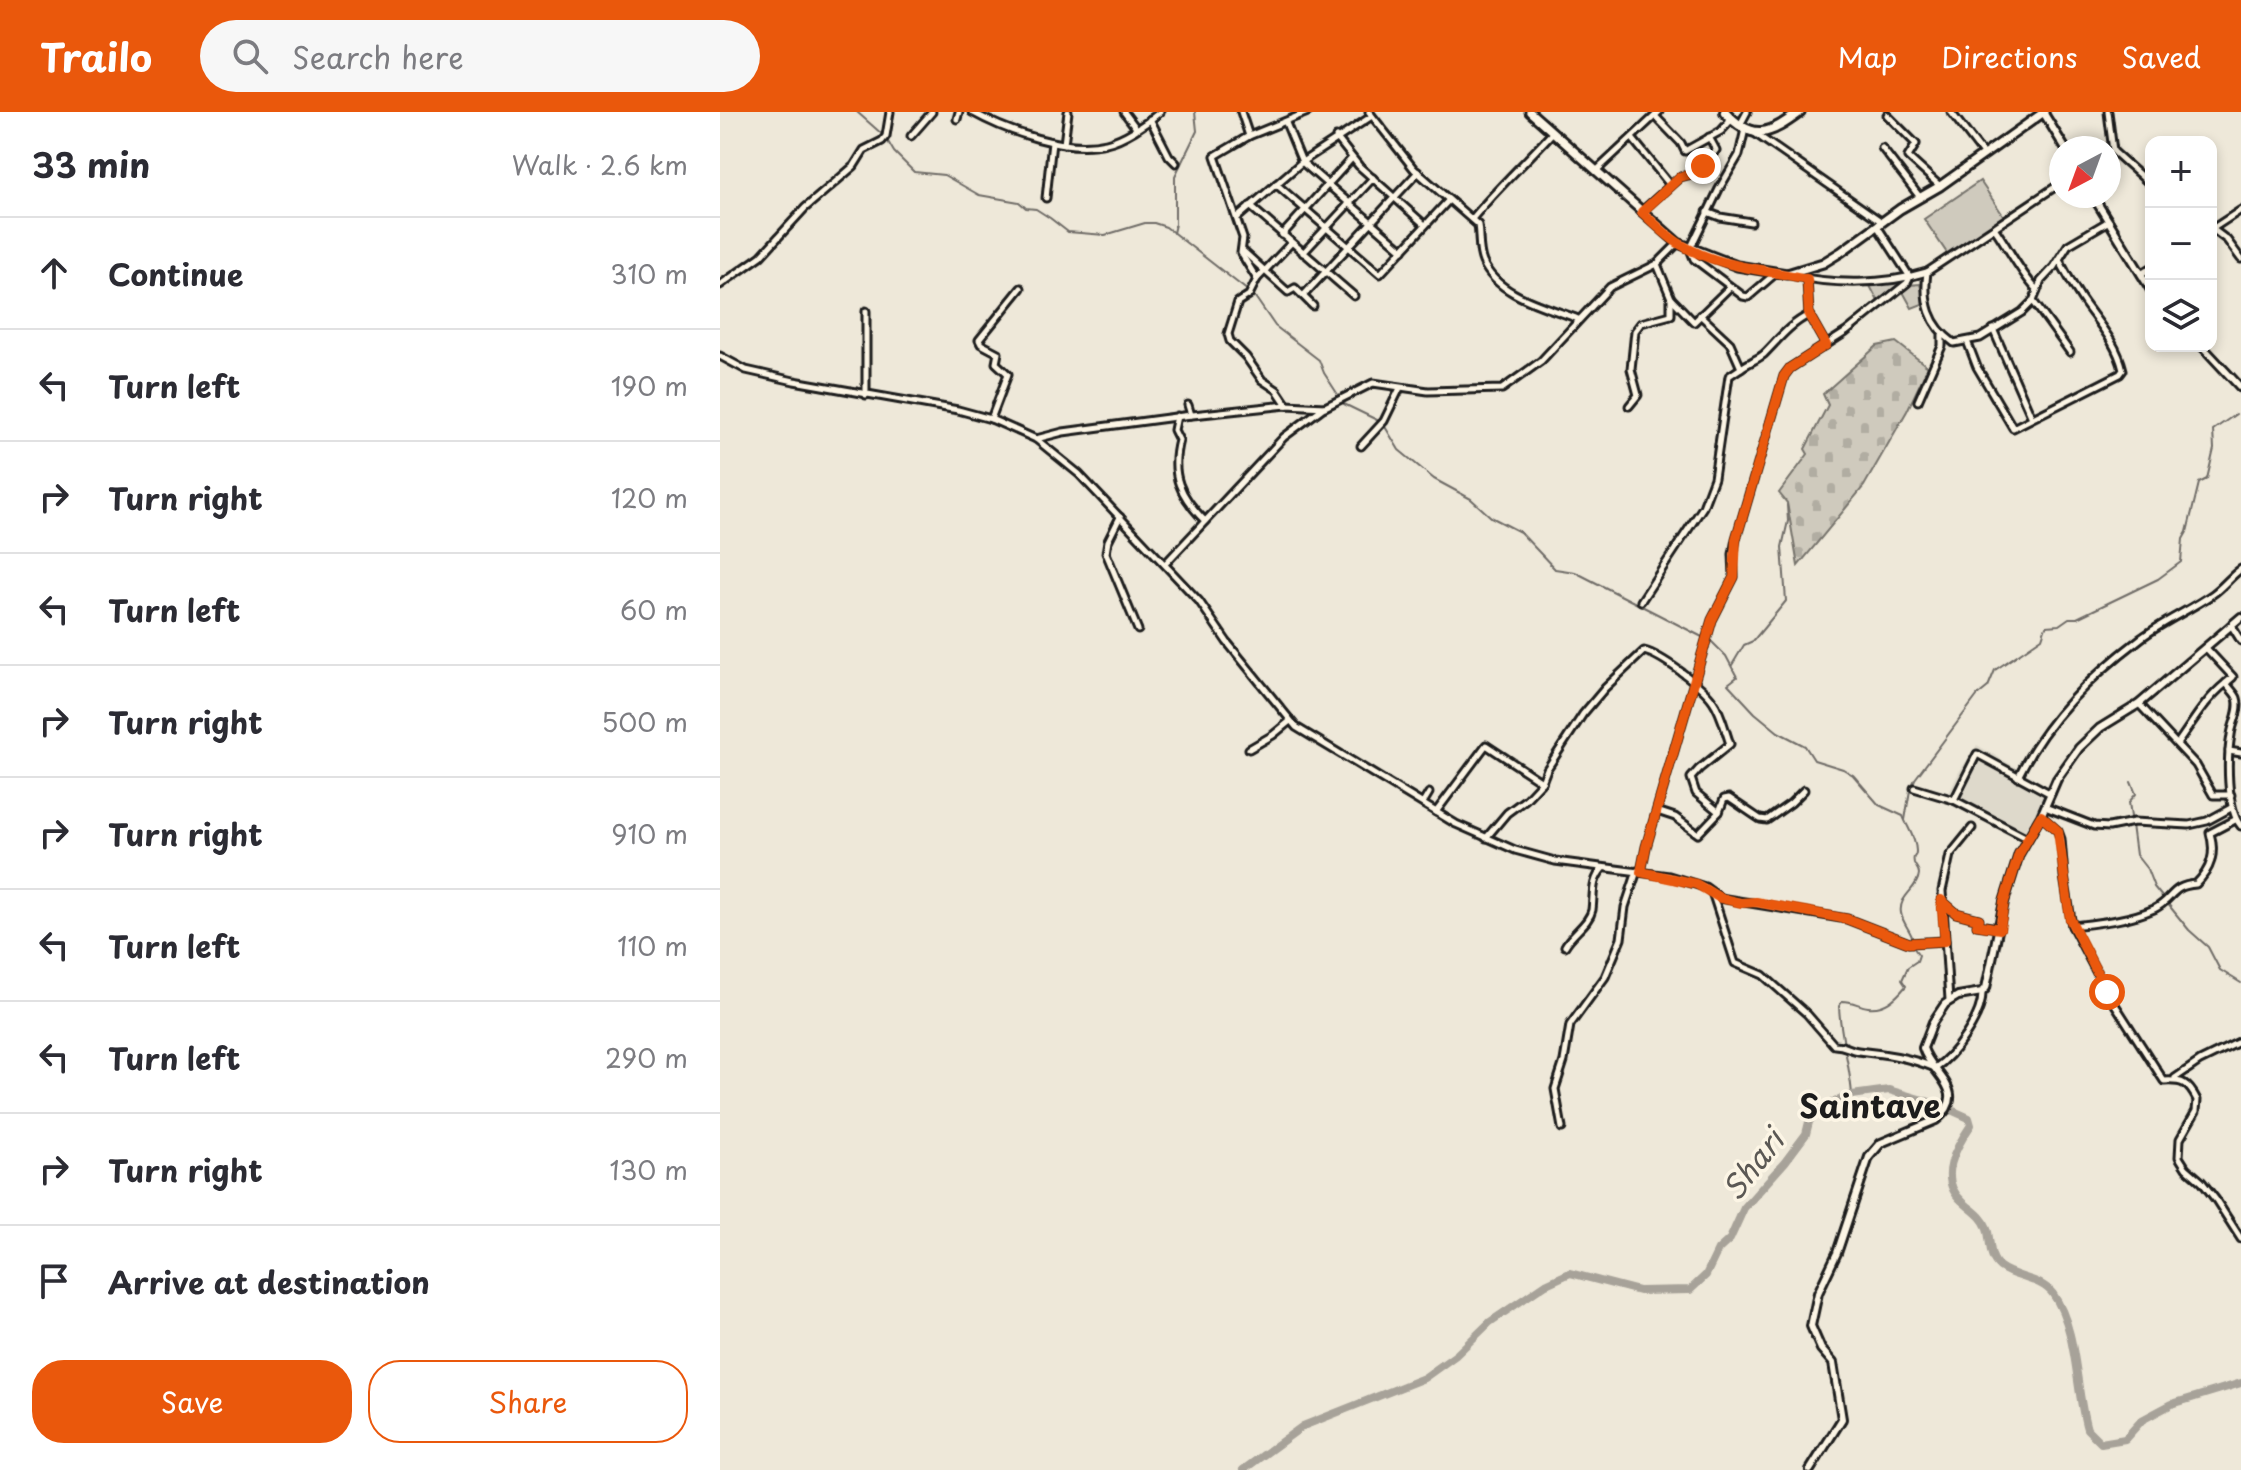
<!DOCTYPE html>
<meta charset="utf-8">
<style>
:root{--surface:#fff;--page:#f7f7f7;--text:#2b2b33;--muted:#7c7c81;--line:#e1e1e2;--accent:#ea580c}
body{margin:0;font-family:"Playpen Sans",sans-serif;background:var(--page);color:var(--text)}
.controls{position:absolute;right:24px;top:24px;display:grid;overflow:hidden;border-radius:16px;box-shadow:0 4px 12px #0003}
.controls button{width:72px;height:72px;display:grid;place-items:center;padding:0;border:0;border-bottom:2px solid var(--line);background:var(--surface);color:var(--text);font:40px sans-serif}
.compass{position:absolute;left:1329px;top:24px;width:72px;height:72px;border-radius:50%;background:var(--surface);box-shadow:0 4px 12px #0003;rotate:221deg}
.stop{position:absolute;width:24px;height:24px;margin:-18px;border:6px solid #ea580c;border-radius:50%;background:#fff}
.stop.end{background:#ea580c;border-color:#fff;box-shadow:0 2px 8px #0008}
.list{margin:0;padding:0;list-style:none}
h2{display:flex;justify-content:space-between;align-items:center;height:104px;margin:0;padding:0 32px;font-size:34px}
h2 small{font-size:26px;font-weight:400;color:var(--muted)}
.list li{display:grid;grid-template-columns:52px 1fr auto;gap:24px;align-items:center;box-sizing:border-box;height:112px;padding:0 32px;border-top:2px solid var(--line)}
.list b{display:block;font-size:30px;white-space:nowrap}
.list em{font-size:26px;font-style:normal;color:var(--muted)}
.actions{display:flex;gap:16px;padding:24px 32px}
.actions a{flex:1;padding:18px 0;border:2px solid var(--accent);border-radius:32px;text-align:center;font-size:28px;color:var(--accent)}
.actions .main{background:var(--accent);color:#fff}
.icon{flex:none;width:44px;height:44px;fill:none;stroke:currentColor;stroke-width:2;stroke-linecap:round;stroke-linejoin:round}
.map{position:relative;flex:none;width:1521px;height:1358px;overflow:hidden}
header{display:flex;align-items:center;gap:48px;box-sizing:border-box;height:112px;padding:0 40px;background:var(--accent);color:#fff}
header strong{font-size:38px}
nav{display:flex;gap:44px;margin-inline-start:auto;font-size:28px}
.search{width:560px;height:72px;background:var(--page);display:flex;align-items:center;gap:20px;box-sizing:border-box;padding:0 28px;border-radius:44px;color:var(--muted);font-size:30px}
main{display:flex}
aside{flex:1;background:var(--surface)}
.map>svg:first-child{display:block}
.built{fill:#ded9cb}
.cemetery{fill:url(#cemetery-stones);stroke:#76736c;stroke-width:2}
.garden{fill:#cfcabd;stroke:#76736c;stroke-width:2}
.lines{fill:none;stroke-linecap:round;stroke-linejoin:round}
.stream{stroke:#6f6c67;stroke-width:2}
.river{stroke:#a7a299;stroke-width:8}
.minor-casing{stroke:#1c1c1c;stroke-width:11}
.tertiary-casing{stroke:#1c1c1c;stroke-width:12}
.secondary-casing{stroke:#1c1c1c;stroke-width:13}
.primary-casing{stroke:#1c1c1c;stroke-width:14}
.minor{stroke:#fcf5e5;stroke-width:5}
.tertiary{stroke:#fcf5e5;stroke-width:6}
.secondary{stroke:#fcf5e5;stroke-width:7}
.primary{stroke:#fcf5e5;stroke-width:8}
.route{stroke:#ea580c;stroke-width:10}
.labels{text-anchor:middle;dominant-baseline:central;stroke-width:7;stroke-linejoin:round;paint-order:stroke}
.water-label{font-size:30px;font-style:italic;fill:#5b5854;stroke:#fcf5e5}
.quarter-label{font-size:32px;font-weight:bold;fill:#1c1c1c;stroke:#fcf5e5}
</style>
<header>
<strong>Trailo</strong>
<div class="search"><svg class="icon" aria-label="search" viewBox="0 0 24 24"><circle cx="10" cy="10" r="6"/><path d="M15 15l6 6"/></svg>Search here</div>
<nav><a>Map</a><a>Directions</a><a>Saved</a></nav>
</header>
<main>
<aside>
<h2>33 min<small>Walk · 2.6 km</small></h2>
<ul class="list">
<li><svg class="icon" aria-label="ahead" viewBox="0 0 24 24"><path d="M12 20V5M6 11l6-6 6 6"/></svg><div><b>Continue</b></div><em>310 m</em></li>
<li><svg class="icon" aria-label="left" viewBox="0 0 24 24"><path d="M17 20v-9H6M10 6l-5 5 5 5"/></svg><div><b>Turn left</b></div><em>190 m</em></li>
<li><svg class="icon" aria-label="right" viewBox="0 0 24 24"><path d="M7 20v-9h11M14 6l5 5-5 5"/></svg><div><b>Turn right</b></div><em>120 m</em></li>
<li><svg class="icon" aria-label="left" viewBox="0 0 24 24"><path d="M17 20v-9H6M10 6l-5 5 5 5"/></svg><div><b>Turn left</b></div><em>60 m</em></li>
<li><svg class="icon" aria-label="right" viewBox="0 0 24 24"><path d="M7 20v-9h11M14 6l5 5-5 5"/></svg><div><b>Turn right</b></div><em>500 m</em></li>
<li><svg class="icon" aria-label="right" viewBox="0 0 24 24"><path d="M7 20v-9h11M14 6l5 5-5 5"/></svg><div><b>Turn right</b></div><em>910 m</em></li>
<li><svg class="icon" aria-label="left" viewBox="0 0 24 24"><path d="M17 20v-9H6M10 6l-5 5 5 5"/></svg><div><b>Turn left</b></div><em>110 m</em></li>
<li><svg class="icon" aria-label="left" viewBox="0 0 24 24"><path d="M17 20v-9H6M10 6l-5 5 5 5"/></svg><div><b>Turn left</b></div><em>290 m</em></li>
<li><svg class="icon" aria-label="right" viewBox="0 0 24 24"><path d="M7 20v-9h11M14 6l5 5-5 5"/></svg><div><b>Turn right</b></div><em>130 m</em></li>
<li><svg class="icon" aria-label="arrive" viewBox="0 0 24 24"><path d="M6 21V4h12l-3 4 3 4H6"/></svg><div><b>Arrive at destination</b></div></li>
</ul>
<div class="actions"><a class="main">Save</a><a>Share</a></div>
</aside>
<div class="map">
<svg width="1521" height="1358" viewBox="0 0 1521 1358">
<defs>
<pattern id="cemetery-stones" width="16" height="16" patternUnits="userSpaceOnUse" patternTransform="scale(2)"><rect width="16" height="16" fill="#cfcabd"/><path d="M2 7V4a2 2 0 0 1 4 0v3zM10 15v-3a2 2 0 0 1 4 0v3z" fill="#b1ada2"/></pattern>
</defs>
<rect width="100%" height="100%" fill="#eee8d9"/>
<filter id="ink" filterUnits="userSpaceOnUse"><feTurbulence type="fractalNoise" baseFrequency=".0125" numOctaves="2"/><feDisplacementMap in="SourceGraphic" scale="16" xChannelSelector="R" yChannelSelector="G"/><feConvolveMatrix kernelMatrix="1 2 1 2 8 2 1 2 1" color-interpolation-filters="sRGB"/></filter>
<g filter="url(#ink)">
<!-- built -->
<path class="built" d="M1257 633 1330 675 1319 707 1306 727 1257 707 1258 702 1228 683 1239 660Z"/>
<!-- cemetery -->
<g class="cemetery">
<path d="M1184 167 1186 170 1159 191 1149 172Z"/>
<path d="M1200 172 1205 191 1192 196 1182 178 1187 173Z"/>
<path d="M1176 230 1208 255 1187 299 1144 374 1078 454 1067 391 1059 381 1088 342 1085 337 1108 293 1103 282 1157 234Z"/>
</g>
<!-- garden -->
<path class="garden" d="M1260 69 1285 106 1229 144 1204 107Z"/>
<g class="lines">
<!-- stream -->
<g class="stream">
<path d="M137 0 163 23"/>
<path d="M167 28 174 40 194 60 224 63 259 83 299 90 306 96 316 97 330 106 348 120 385 123 425 111H434L446 115 528 179"/>
<path d="M453 121 455 112V64L477 19 475 0"/>
<path d="M533 182 555 214 599 248 604 261 624 292 659 309"/>
<path d="M664 313 679 338 714 367 751 387 771 405 800 420 835 457 855 460 992 530 1006 544 1017 565 1008 572 1035 601 1058 620 1085 634 1094 648 1123 657 1133 663 1159 693 1183 704C1187 715 1196 726 1196 739 1196 748 1192 741 1194 751 1196 756 1199 757 1199 762 1198 777 1178 784 1181 801 1183 814 1195 821 1193 835L1199 843 1197 849 1188 855 1182 868 1186 874C1175 887 1165 897 1148 895 1139 894 1133 889 1123 889L1119 894C1120 924 1130 953 1132 983"/>
<path d="M1012 553 1024 533 1033 529 1066 489 1062 435 1068 409 1067 393"/>
<path d="M1411 670 1416 682 1409 690 1416 743 1427 757 1434 775 1469 818 1488 835 1500 858 1521 871"/>
<path d="M1185 708 1190 678 1195 667 1257 584 1268 575 1275 558 1322 526 1326 514 1339 513 1349 506H1357L1438 467 1461 450 1463 427 1467 420 1479 371 1487 367 1494 337 1493 318 1516 302"/>
</g>
<!-- river -->
<path class="river" d="M523 1358 583 1314 704 1266 736 1243 770 1210 826 1172 850 1161 919 1179 970 1178 986 1163 998 1138 1010 1127 1024 1096 1065 1050 1086 1022 1089 1010 1097 997 1132 983 1169 978 1220 993 1249 1006 1251 1013C1236 1035 1217 1067 1242 1089 1251 1098 1262 1103 1267 1116 1271 1128 1268 1146 1280 1155 1296 1167 1320 1165 1333 1182 1358 1218 1355 1276 1367 1317L1381 1331 1405 1327 1422 1308 1452 1292 1521 1271"/>
<defs>
<g id="minor">
<path d="M252 0C286 19 347 41 386 31 404 27 426 12 440 0"/>
<path d="M404 0 416 16"/>
<path d="M521 0 529 24"/>
<path d="M649 0 694 57 758 113C760 125 758 138 763 150 777 184 828 195 858 207"/>
<path d="M1231 0 1263 42"/>
<path d="M1388 0 1393 39 1431 73"/>
<path d="M1167 3 1196 32 1188 45 1220 74"/>
<path d="M935 4 961 31 965 39 1001 19 1012 7"/>
<path d="M237 7 239 0"/>
<path d="M430 7 449 44 456 51"/>
<path d="M566 11 582 50 683 138"/>
<path d="M1020 13 1027 0"/>
<path d="M1025 17 1019 43 999 77 970 137 974 147 1023 184 1028 185 1056 161"/>
<path d="M1033 20 1162 110"/>
<path d="M191 24 212 0"/>
<path d="M616 25 639 54 705 113"/>
<path d="M912 26 950 73"/>
<path d="M344 32 348 0"/>
<path d="M1162 36 1199 84"/>
<path d="M876 59 939 0"/>
<path d="M556 72 660 162 728 89"/>
<path d="M326 86 332 30"/>
<path d="M530 94 634 184"/>
<path d="M922 99 960 65 979 60 996 38 989 25"/>
<path d="M987 100 1000 105 1031 110"/>
<path d="M517 106 582 50 652 4"/>
<path d="M752 107C777 76 806 50 832 21"/>
<path d="M1491 116 1507 128 1521 147"/>
<path d="M1275 117C1289 137 1300 160 1316 177"/>
<path d="M1492 117 1521 98"/>
<path d="M562 123 632 46"/>
<path d="M522 138 568 180 575 176 593 194"/>
<path d="M583 141 653 66"/>
<path d="M1207 160C1203 190 1209 213 1234 231L1260 226 1302 200 1313 189 1321 169 1334 155 1348 133 1389 109"/>
<path d="M1421 162 1431 156"/>
<path d="M1070 163C1113 173 1165 173 1207 160L1341 71"/>
<path d="M537 167 571 131"/>
<path d="M1087 167 1089 203 1106 233"/>
<path d="M0 173 41 144 85 96 134 54 144 38 162 29 166 24 170 0"/>
<path d="M583 184 698 60"/>
<path d="M951 186 974 210 1009 176"/>
<path d="M1313 189 1350 240"/>
<path d="M146 199V283"/>
<path d="M980 203 1010 231 1021 256C1028 251 1038 247 1044 242 1058 228 1071 211 1089 203"/>
<path d="M1273 217 1312 306"/>
<path d="M1247 229 1257 255 1293 316 1400 262 1403 258C1397 232 1380 213 1365 192 1355 178 1347 162 1339 148"/>
<path d="M0 244 26 258 74 269 238 298 271 307 316 327 359 362 479 489 507 530 576 615 736 712 795 738 835 749 949 764 985 775 1000 786 1127 807 1189 831 1225 829"/>
<path d="M1198 289 1222 234V223"/>
<path d="M468 293 471 303"/>
<path d="M567 293 557 278 542 268 526 245 510 229 508 222 518 190 529 183 537 167 521 141 523 126 495 44 529 24 588 0"/>
<path d="M909 294 918 283 911 257 915 219 921 211 951 203V186L937 152"/>
<path d="M457 304 454 318 459 328C450 363 460 384 485 409"/>
<path d="M271 307 288 262 276 251 278 241 261 232 259 228 301 176"/>
<path d="M316 327 343 320 463 304 567 293 605 295 653 271 708 279 782 277 821 249 890 175 937 152 958 131"/>
<path d="M641 334 664 309 680 276"/>
<path d="M400 405 388 429 386 441 418 518"/>
<path d="M445 452 564 325 604 295"/>
<path d="M921 489 983 395 994 366 1009 264 1021 256"/>
<path d="M1511 513 1521 529"/>
<path d="M1486 536 1513 565 1506 571C1509 576 1515 581 1517 586 1521 598 1512 612 1511 623 1507 645 1506 697 1521 714"/>
<path d="M1419 592 1476 653 1493 683H1511"/>
<path d="M1457 632C1473 610 1484 589 1506 571"/>
<path d="M529 637 553 623 570 609"/>
<path d="M1509 639 1521 641"/>
<path d="M1298 665C1326 608 1370 565 1420 527 1442 510 1470 498 1493 482 1503 475 1511 464 1521 457"/>
<path d="M1194 676 1234 688 1307 726"/>
<path d="M1234 688 1257 642 1331 682"/>
<path d="M703 691 709 681"/>
<path d="M1325 695 1374 714 1389 715 1414 710 1469 713 1487 709 1511 696"/>
<path d="M937 699 955 705 978 722 999 700 1004 687 1009 686 1040 707 1047 708 1071 691 1084 678"/>
<path d="M716 700 766 633 822 670"/>
<path d="M1321 704 1338 719 1341 727 1344 764 1352 814 1387 880 1444 969C1462 968 1468 970 1477 988L1476 999 1460 1027 1459 1045 1466 1056 1482 1070 1496 1088 1521 1127"/>
<path d="M766 726 787 701 806 687 822 670 827 657 863 602 885 576 924 539C941 543 983 574 993 589 1001 600 1005 618 1010 632L979 657 971 666 976 681 999 700"/>
<path d="M921 760 926 735 992 508 1014 465 1013 442 1016 427 1064 264 1070 256 1126 220 1187 171 1190 165 1157 114"/>
<path d="M993 783 1015 851 1043 863 1087 902 1114 933C1126 933 1129 938 1138 939 1165 942 1189 945 1215 956 1234 944 1263 904 1262 880"/>
<path d="M1222 789 1236 801 1259 807 1257 813 1279 816"/>
<path d="M1352 814C1378 811 1410 808 1434 797 1454 787 1450 774 1476 772 1491 757 1496 742 1490 721L1515 708"/>
<path d="M845 834C852 821 869 812 872 798 874 782 871 769 883 756"/>
<path d="M1229 888 1222 779 1230 743 1252 716"/>
<path d="M1455 966 1480 949 1521 929"/>
<path d="M842 1016 835 977 844 949 850 913 885 865 901 827 905 795 917 759"/>
</g>
<g id="tertiary">
<path d="M1323 0 1345 36"/>
<path d="M1373 84 1431 178"/>
<path d="M1482 234 1521 276"/>
<path d="M1090 1358 1122 1307 1113 1251 1101 1237 1091 1214 1098 1181 1117 1141 1149 1045 1161 1031 1216 1008C1251 979 1211 963 1203 936L1213 910 1225 892 1238 884 1262 880 1266 876 1284 790 1299 742 1321 704 1337 667 1359 636 1380 616 1419 592 1521 505"/>
</g>
<path id="secondary" d="M810 0 958 131 1017 154 1067 162 1103 151 1121 140 1180 97 1220 74 1324 0"/>
<path id="primary" d="M1005 0C1033 31 1050 22 1080 0"/>
</defs>
<!-- minor casing -->
<use href="#minor" class="minor-casing"/>
<!-- tertiary casing -->
<use href="#tertiary" class="tertiary-casing"/>
<!-- secondary casing -->
<use href="#secondary" class="secondary-casing"/>
<!-- primary casing -->
<use href="#primary" class="primary-casing"/>
<!-- minor -->
<use href="#minor" class="minor"/>
<!-- tertiary -->
<use href="#tertiary" class="tertiary"/>
<!-- secondary -->
<use href="#secondary" class="secondary"/>
<!-- primary -->
<use href="#primary" class="primary"/>
</g>
</g>
<g class="lines" filter="url(#ink)">
<!-- route -->
<path class="route" d="M983 54 979 60 960 65 922 100C934 111 946 124 960 132 999 156 1045 157 1087 167L1089 203 1106 233 1070 256 1064 264 1016 427 1014 465 992 508 926 735 921 760 976 772 1000 786 1021 791 1036 790 1127 807 1189 831 1225 829 1221 788 1236 801 1259 807 1257 813 1280 817 1284 790 1299 742 1321 704 1338 719 1350 807 1387 880"/>
</g>
<g class="labels">
<!-- water labels -->
<g class="water-label">
<text transform="translate(1032 1052) rotate(-52)">Shari</text>
</g>
<!-- quarter labels -->
<g class="quarter-label">
<text x="1150" y="993">Saintave</text>
</g>
</g>
</svg>
<div class="controls">
<button>+</button>
<button>−</button>
<button><svg class="icon" aria-label="layers" viewBox="0 0 24 24"><path d="M12 4l9 5-9 5-9-5zM3 14l9 5 9-5"/></svg></button>
</div>
<svg class="compass" viewBox="-18 -18 36 36"><path d="M0-13l5 13h-10z" fill="#e53935"/><path d="M0 13l5-13h-10z" fill="#7c7c81"/></svg>
<div class="stop" style="left:1387px;top:880px"></div>
<div class="stop end" style="left:983px;top:54px"></div>
</div>
</main>
